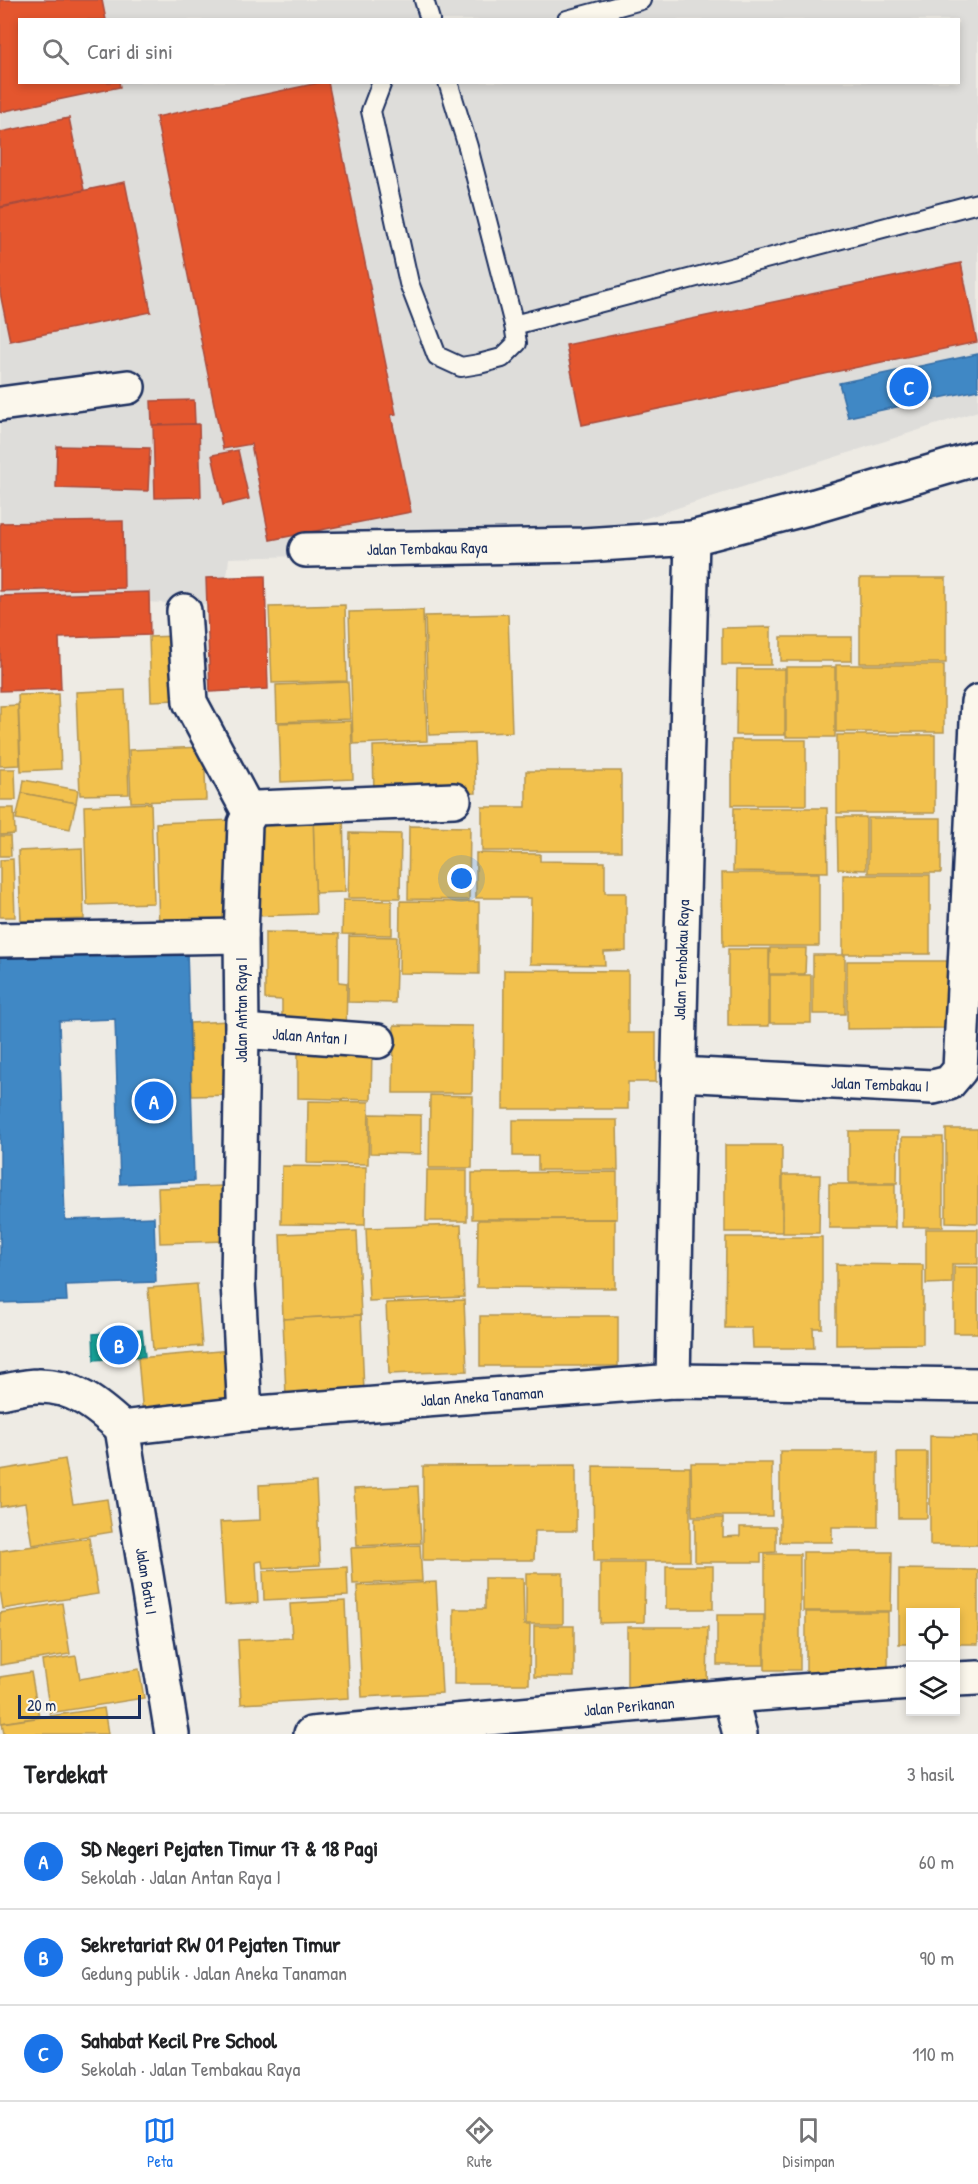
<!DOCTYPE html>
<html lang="id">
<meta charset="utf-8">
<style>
:root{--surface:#fff;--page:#f6f6f6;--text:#202124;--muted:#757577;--line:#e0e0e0;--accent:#1a73e8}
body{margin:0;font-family:"Patrick Hand",sans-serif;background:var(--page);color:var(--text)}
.controls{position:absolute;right:18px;bottom:18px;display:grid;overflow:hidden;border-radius:0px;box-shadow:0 3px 9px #0003}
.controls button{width:54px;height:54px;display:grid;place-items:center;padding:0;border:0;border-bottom:2px solid var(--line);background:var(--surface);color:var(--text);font:30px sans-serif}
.scale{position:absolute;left:18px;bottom:15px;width:123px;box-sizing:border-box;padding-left:6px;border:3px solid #1b2f5e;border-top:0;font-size:16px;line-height:21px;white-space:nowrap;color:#1b2f5e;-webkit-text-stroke:4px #fbf7ec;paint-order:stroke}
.you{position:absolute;left:462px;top:879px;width:21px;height:21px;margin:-15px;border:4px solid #fff;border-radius:50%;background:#1a73e8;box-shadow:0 0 0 9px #1a73e833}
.badge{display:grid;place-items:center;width:39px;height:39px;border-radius:50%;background:var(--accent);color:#fff;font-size:20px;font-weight:700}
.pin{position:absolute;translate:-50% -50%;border:3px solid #fff;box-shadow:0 2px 6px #0006}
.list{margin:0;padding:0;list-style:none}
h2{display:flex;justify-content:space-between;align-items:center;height:78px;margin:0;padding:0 24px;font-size:26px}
h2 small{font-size:20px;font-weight:400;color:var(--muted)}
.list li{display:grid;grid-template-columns:39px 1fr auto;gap:18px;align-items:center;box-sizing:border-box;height:96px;padding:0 24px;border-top:2px solid var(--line)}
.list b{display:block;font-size:22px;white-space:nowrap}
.list p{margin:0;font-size:20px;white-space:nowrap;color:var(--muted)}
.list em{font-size:20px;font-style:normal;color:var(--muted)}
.icon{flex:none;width:33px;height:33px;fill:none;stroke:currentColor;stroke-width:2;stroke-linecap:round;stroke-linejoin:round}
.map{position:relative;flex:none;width:978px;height:1734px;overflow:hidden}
.search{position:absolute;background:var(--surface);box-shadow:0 3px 9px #0003;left:18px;right:18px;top:18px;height:66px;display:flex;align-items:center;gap:15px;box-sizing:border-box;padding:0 21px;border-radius:0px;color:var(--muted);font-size:22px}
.sheet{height:366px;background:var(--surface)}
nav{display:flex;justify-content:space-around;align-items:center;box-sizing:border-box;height:84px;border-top:2px solid var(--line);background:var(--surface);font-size:16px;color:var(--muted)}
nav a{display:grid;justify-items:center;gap:3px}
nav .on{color:var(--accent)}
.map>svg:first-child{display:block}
.built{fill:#deddda;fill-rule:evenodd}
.homes{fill:#f2c14e;stroke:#b29553;stroke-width:1.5}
.shops{fill:#e4572e;stroke:#a84b3c;stroke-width:1.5}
.schools{fill:#3f88c5;stroke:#346da6;stroke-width:1.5}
.public{fill:#17a398;stroke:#188087;stroke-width:1.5}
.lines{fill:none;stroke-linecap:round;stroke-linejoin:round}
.lane-casing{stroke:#1b2f5e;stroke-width:22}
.street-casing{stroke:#1b2f5e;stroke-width:38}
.lane{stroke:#fbf7ec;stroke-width:18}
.street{stroke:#fbf7ec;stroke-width:33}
.labels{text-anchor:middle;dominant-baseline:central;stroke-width:6;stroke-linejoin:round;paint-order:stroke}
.street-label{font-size:16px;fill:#1b2f5e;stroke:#fbf7ec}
</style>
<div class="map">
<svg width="978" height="1734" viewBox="0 0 978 1734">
<rect width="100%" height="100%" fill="#eeebe4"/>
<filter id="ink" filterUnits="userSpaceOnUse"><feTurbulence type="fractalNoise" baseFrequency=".0167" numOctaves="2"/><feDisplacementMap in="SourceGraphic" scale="12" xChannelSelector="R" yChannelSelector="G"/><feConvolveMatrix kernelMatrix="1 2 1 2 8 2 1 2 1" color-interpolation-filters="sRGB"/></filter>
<g filter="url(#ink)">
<!-- built -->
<path class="built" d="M0 0H978V411L550 549 229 558 224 605 0 597ZM20 20H958V82H20Z"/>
<!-- homes -->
<g class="homes">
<rect x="860" y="578" width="86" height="85"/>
<path d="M345 605 347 681 272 683 269 607Z"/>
<path d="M423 610 427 741 353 744 349 612Z"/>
<path d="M508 614 512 732 429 735 425 616Z"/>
<path d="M771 627V665H722V628Z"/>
<path d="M176 636 178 700 151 701 149 637Z"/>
<rect x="781" y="637" width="71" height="24"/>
<rect x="836" y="665" width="108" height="67"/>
<rect x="786" y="667" width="49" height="70"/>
<path d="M737 669H785V735H736Z"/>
<path d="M348 682 350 719 277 722 276 685Z"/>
<path d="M125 690 129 794 80 795 76 692Z"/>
<path d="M58 694 61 769 21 771 18 695Z"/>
<path d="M18 705 20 765 0 766V706Z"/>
<path d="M351 721 353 779 281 782 279 723Z"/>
<rect x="837" y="735" width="98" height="78"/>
<rect x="732" y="740" width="74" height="65"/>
<path d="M474 743 476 793 374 796 373 746Z"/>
<path d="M204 747 206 800 131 802 129 750Z"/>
<path d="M0 769H15L16 800H0Z"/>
<path d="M526 771H621V851H482V807H526Z"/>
<path d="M24 780 78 790 76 803 22 793Z"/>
<path d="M22 793 76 803 70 829 16 819Z"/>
<path d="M151 803 154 903 87 905 84 806Z"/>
<path d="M0 808H14L15 834 0 835Z"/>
<path d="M734 808H827L828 872 733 871Z"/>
<path d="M343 812 345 892 315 893 313 813Z"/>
<path d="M313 816 316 914 256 916 253 818Z"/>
<path d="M837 817H866V870L838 869Z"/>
<rect x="868" y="818" width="73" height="55"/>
<path d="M233 820 237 928 159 930 156 823Z"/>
<path d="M409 826 470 827 469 900 408 899Z"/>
<path d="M350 833 401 834 400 898H348Z"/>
<path d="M0 836H10L11 856H0Z"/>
<path d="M82 848 84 919 21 921 18 851Z"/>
<path d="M476 853 540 854V861L605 862V893H626V951L604 952 605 965 530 964 531 898H476Z"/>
<path d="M13 859 15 917H0V860Z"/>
<path d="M722 873H819V946H723Z"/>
<rect x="843" y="875" width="87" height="79"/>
<path d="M343 900 392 901V935L342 934Z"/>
<path d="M400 901 479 902V974L399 973Z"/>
<path d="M265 932 339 934V982L347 983 346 1034H282V1000L265 999Z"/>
<path d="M349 936 397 937 395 1003 348 1002Z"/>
<path d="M770 948H806L805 974H769Z"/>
<rect x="728" y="949" width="41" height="77"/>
<rect x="813" y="955" width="32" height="59"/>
<path d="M847 961H951V1028L847 1029Z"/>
<path d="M504 970 628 971V1033H656V1082H628V1109H503Z"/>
<rect x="770" y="975" width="41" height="48"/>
<path d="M229 1021 232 1095 192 1096 190 1023Z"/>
<path d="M394 1025 473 1026 472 1093H393Z"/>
<path d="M298 1048 372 1049 371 1100 298 1098Z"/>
<path d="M430 1095 473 1096 472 1168H429Z"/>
<path d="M308 1101 369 1102 368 1164 307 1163Z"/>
<path d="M370 1114 421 1115V1154L370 1153Z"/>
<path d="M513 1120H617L618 1170H538V1156H513Z"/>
<path d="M946 1129H978V1223L946 1222Z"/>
<path d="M849 1131H898L897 1183H849Z"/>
<rect x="902" y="1137" width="41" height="90"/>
<rect x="725" y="1145" width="57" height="87"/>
<path d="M282 1166 366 1167 365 1225 281 1224Z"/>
<path d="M427 1170H467V1221H426Z"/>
<path d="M617 1172V1219H472V1173Z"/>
<path d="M783 1175H820L819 1233H783Z"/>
<rect x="829" y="1184" width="66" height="44"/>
<path d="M224 1186 226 1241 160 1243 158 1188Z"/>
<path d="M615 1219V1288L477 1287 478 1220Z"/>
<path d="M461 1225 464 1297 369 1301 366 1228Z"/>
<path d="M926 1229H978V1264H952V1283L926 1284Z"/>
<path d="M357 1231 361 1315 283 1319 280 1234Z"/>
<path d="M726 1237H822V1328H813L814 1348H753L752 1328H725Z"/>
<path d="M836 1264 923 1265V1344L836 1345Z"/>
<rect x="954" y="1267" width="24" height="66"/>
<path d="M197 1284 202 1346 153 1350 148 1288Z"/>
<path d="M464 1300 467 1371 389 1374 386 1303Z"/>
<path d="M361 1315 364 1393 286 1396 283 1319Z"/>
<rect x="480" y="1316" width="138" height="50"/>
<path d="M231 1350 236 1408 143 1415 138 1358Z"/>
<path d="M930 1436 978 1437V1545H930Z"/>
<path d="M780 1451H878V1527H832V1542H780Z"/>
<path d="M897 1452H927V1518H898Z"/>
<path d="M65 1459 73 1504 107 1499 112 1532 32 1545 25 1503 0 1507V1470Z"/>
<path d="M691 1463H772V1516H692Z"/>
<path d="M576 1465V1531H535L534 1560H423V1466Z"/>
<path d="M593 1466 690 1467V1561H594Z"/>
<path d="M316 1482 320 1565 263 1568 262 1561 256 1562 258 1603 225 1605 220 1522 260 1520 259 1485Z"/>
<path d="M418 1486 421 1543 357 1546 354 1489Z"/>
<path d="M695 1518H723V1537L740 1536V1527H776V1552L761 1553V1562H695Z"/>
<path d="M89 1538 98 1594 3 1609 0 1590V1551Z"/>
<path d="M420 1545 422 1581 353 1584 351 1548Z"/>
<path d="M803 1552H892L891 1611H803Z"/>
<rect x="765" y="1554" width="35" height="116"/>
<path d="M600 1563H645L644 1622 600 1623Z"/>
<rect x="666" y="1566" width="47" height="43"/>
<path d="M347 1567 348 1596 264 1600 263 1571Z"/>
<path d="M899 1569 978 1570V1644H956V1612H910V1644H899Z"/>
<rect x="526" y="1573" width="37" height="51"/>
<path d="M485 1578H523L524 1625H530L529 1684H454V1609H485Z"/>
<path d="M436 1582 442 1693 362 1697 357 1586Z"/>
<path d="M345 1601 349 1698 241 1704 238 1640 292 1638 290 1604Z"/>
<path d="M62 1603 70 1654 0 1665V1613Z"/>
<rect x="806" y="1612" width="82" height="60"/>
<rect x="717" y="1615" width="47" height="50"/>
<rect x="534" y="1626" width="40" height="51"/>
<path d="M627 1627H708L707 1692H627Z"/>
<path d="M76 1656 80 1679 139 1669 144 1698 50 1713 42 1661Z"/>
<path d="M31 1672 39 1717 1 1723 0 1677Z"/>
<path d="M104 1708 108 1734H4L2 1723Z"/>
</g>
<!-- shops -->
<g class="shops">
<path d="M0 0H102L106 20H20V82H119L120 87 0 112Z"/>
<path d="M323 82H328L396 414 391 415 411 512 270 540 251 444 223 449 156 117Z"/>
<path d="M69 118 84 190 0 207V132Z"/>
<path d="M125 182 151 312 10 341 0 293V208Z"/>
<path d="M961 263 977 342 582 425 566 345Z"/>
<path d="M194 400 195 424 152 425 151 401Z"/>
<path d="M199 424 201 497 155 498 153 425Z"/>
<path d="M57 446 150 448 148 491 56 488Z"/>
<path d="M238 450 249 499 223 505 212 455Z"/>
<path d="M123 521 124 588 0 591V523Z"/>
<path d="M265 576 268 689 210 692 206 578Z"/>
<path d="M149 592 150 635 59 638 61 689 0 691V596Z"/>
</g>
<!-- schools -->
<g class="schools">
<path d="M978 354V390L848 417 839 383Z"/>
<path d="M187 950 194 1181 120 1184 115 1019 59 1021 65 1220 154 1217 156 1282 66 1285 67 1301 0 1303V956Z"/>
</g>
<!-- public -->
<path class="public" d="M142 1330 145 1356 94 1360 93 1334Z"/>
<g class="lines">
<defs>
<g id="lane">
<path d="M424 0 430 20"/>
<path d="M567 20 641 0"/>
<path d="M382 82 371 111 409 283 437 356 461 367 479 364 502 358 517 343 514 325 468 147 448 82"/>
<path d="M514 325 978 203"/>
</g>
<g id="street">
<path d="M0 404 128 387"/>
<path d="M306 550 584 545 692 538 815 506 978 458"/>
<path d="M184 611 190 702 250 814"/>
<path d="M0 940 241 936"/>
<path d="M242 1031 378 1041"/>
<path d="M678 1074 933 1087 949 1083 960 1070 978 702"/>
<path d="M673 1381 679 1056 692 538"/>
<path d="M0 1392C12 1390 26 1386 38 1386 73 1385 98 1406 122 1428L245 1414 673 1381 978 1385"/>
<path d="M245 1414 238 1282 242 1031 241 936 245 823 250 814 257 808 454 800"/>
<path d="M122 1428 172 1734"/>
<path d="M956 1679 978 1678"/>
<path d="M730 1696 740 1734"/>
<path d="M311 1734 730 1696 910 1683"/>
</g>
</defs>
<!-- lane casing -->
<use href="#lane" class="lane-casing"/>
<!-- street casing -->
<use href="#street" class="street-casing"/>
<!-- lane -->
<use href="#lane" class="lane"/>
<!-- street -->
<use href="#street" class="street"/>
</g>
</g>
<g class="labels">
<!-- street labels -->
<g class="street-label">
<text transform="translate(427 548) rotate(-1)">Jalan Tembakau Raya</text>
<text transform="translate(681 960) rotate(-88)">Jalan Tembakau Raya</text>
<text transform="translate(241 1010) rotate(-90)">Jalan Antan Raya I</text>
<text transform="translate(310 1036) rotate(4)">Jalan Antan I</text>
<text transform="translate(880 1084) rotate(2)">Jalan Tembakau I</text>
<text transform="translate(482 1396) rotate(-4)">Jalan Aneka Tanaman</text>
<text transform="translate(147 1581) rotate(81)">Jalan Batu I</text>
<text transform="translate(629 1706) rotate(-5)">Jalan Perikanan</text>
</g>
</g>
</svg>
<div class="controls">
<button><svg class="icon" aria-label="locate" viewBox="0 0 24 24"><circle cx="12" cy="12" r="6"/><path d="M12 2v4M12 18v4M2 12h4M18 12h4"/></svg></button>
<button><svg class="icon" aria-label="layers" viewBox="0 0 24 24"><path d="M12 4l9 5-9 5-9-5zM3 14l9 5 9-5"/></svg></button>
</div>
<div class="scale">20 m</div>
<div class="you"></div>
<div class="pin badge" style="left:154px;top:1101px">A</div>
<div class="pin badge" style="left:119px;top:1345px">B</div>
<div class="pin badge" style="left:909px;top:387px">C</div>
<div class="search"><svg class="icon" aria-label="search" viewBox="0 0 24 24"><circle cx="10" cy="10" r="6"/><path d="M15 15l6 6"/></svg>Cari di sini</div>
</div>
<section class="sheet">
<h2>Terdekat<small>3 hasil</small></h2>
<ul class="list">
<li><span class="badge">A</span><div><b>SD Negeri Pejaten Timur 17 &amp; 18 Pagi</b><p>Sekolah · Jalan Antan Raya I</p></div><em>60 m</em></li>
<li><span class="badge">B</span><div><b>Sekretariat RW 01 Pejaten Timur</b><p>Gedung publik · Jalan Aneka Tanaman</p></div><em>90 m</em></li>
<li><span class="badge">C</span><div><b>Sahabat Kecil Pre School</b><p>Sekolah · Jalan Tembakau Raya</p></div><em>110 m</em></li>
</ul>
</section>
<nav>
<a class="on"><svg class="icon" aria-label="map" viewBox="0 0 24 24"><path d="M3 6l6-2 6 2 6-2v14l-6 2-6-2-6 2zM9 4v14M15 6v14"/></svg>Peta</a>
<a><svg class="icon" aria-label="directions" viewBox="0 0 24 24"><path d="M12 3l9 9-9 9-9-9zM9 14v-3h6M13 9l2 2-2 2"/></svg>Rute</a>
<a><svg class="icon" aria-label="saved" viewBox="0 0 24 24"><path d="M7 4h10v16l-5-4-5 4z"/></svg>Disimpan</a>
</nav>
